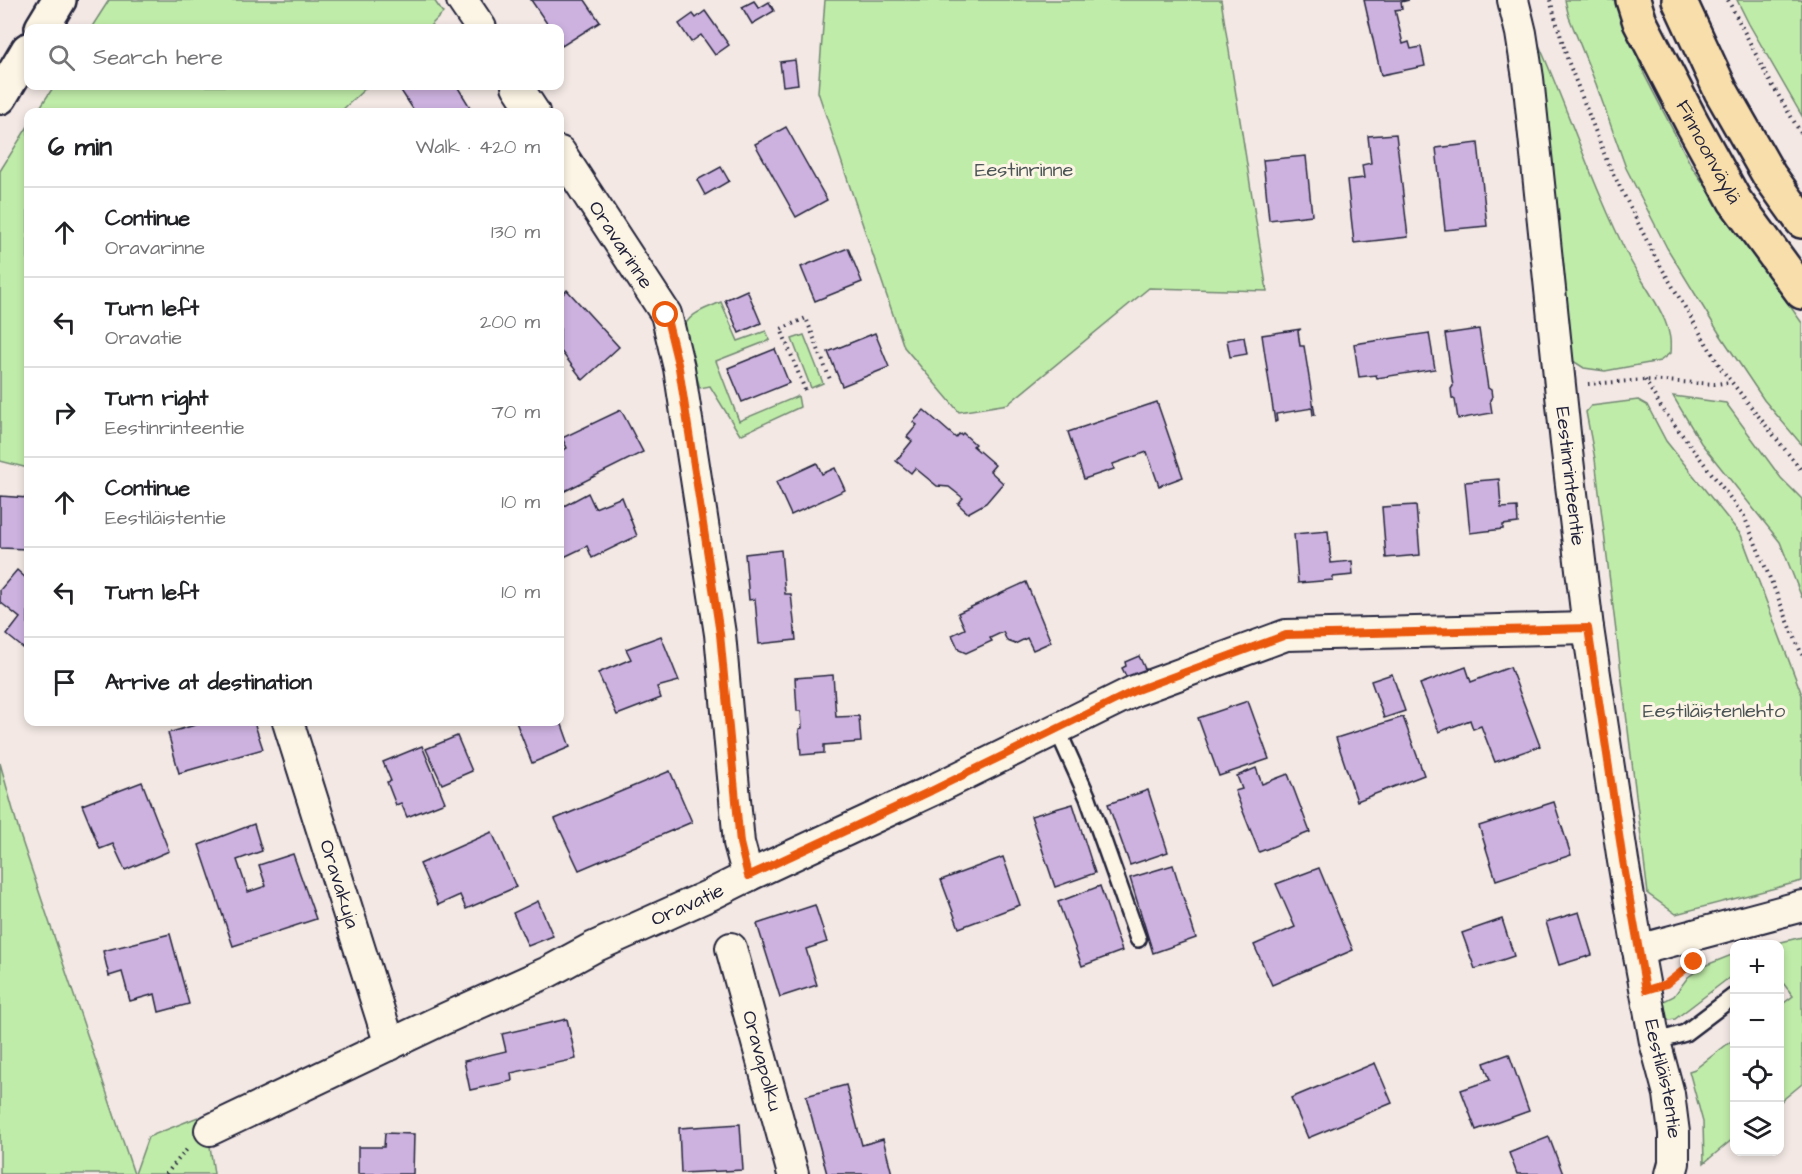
<!DOCTYPE html>
<meta charset="utf-8">
<style>
:root{--surface:#fff;--page:#f6f6f6;--text:#202124;--muted:#757577;--line:#e0e0e0}
body{margin:0;font-family:"Architects Daughter",sans-serif;background:var(--page);color:var(--text)}
.controls{position:absolute;right:18px;bottom:18px;display:grid;overflow:hidden;border-radius:12px;box-shadow:0 3px 9px #0003}
.controls button{width:54px;height:54px;display:grid;place-items:center;padding:0;border:0;border-bottom:2px solid var(--line);background:var(--surface);color:var(--text);font:30px sans-serif}
.stop{position:absolute;width:18px;height:18px;margin:-14px;border:4px solid #ea580c;border-radius:50%;background:#fff}
.stop.end{background:#ea580c;border-color:#fff;box-shadow:0 2px 6px #0008}
.list{margin:0;padding:0;list-style:none}
h2{display:flex;justify-content:space-between;align-items:center;height:78px;margin:0;padding:0 24px;font-size:26px}
h2 small{font-size:20px;font-weight:400;color:var(--muted)}
.list li{display:grid;grid-template-columns:39px 1fr auto;gap:18px;align-items:center;box-sizing:border-box;height:90px;padding:0 24px;border-top:2px solid var(--line)}
.list b{display:block;font-size:22px;white-space:nowrap}
.list p{margin:0;font-size:20px;white-space:nowrap;color:var(--muted)}
.list em{font-size:20px;font-style:normal;color:var(--muted)}
.icon{flex:none;width:33px;height:33px;fill:none;stroke:currentColor;stroke-width:2;stroke-linecap:round;stroke-linejoin:round}
.map{position:relative;flex:none;width:1802px;height:1174px;overflow:hidden}
.search{position:absolute;background:var(--surface);box-shadow:0 3px 9px #0003;left:24px;top:24px;width:540px;height:66px;display:flex;align-items:center;gap:15px;box-sizing:border-box;padding:0 21px;border-radius:12px;color:var(--muted);font-size:22px}
.panel{position:absolute;background:var(--surface);box-shadow:0 3px 9px #0003;left:24px;top:108px;width:540px;height:618px;border-radius:12px}
.map>svg:first-child{display:block}
.green{fill:#c0eca9;stroke:#718772;stroke-width:1.5}
.building{fill:#cdb2e0;stroke:#22223b;stroke-width:1.5}
.lines{fill:none;stroke-linecap:round;stroke-linejoin:round}
.lane-casing{stroke:#22223b;stroke-width:20}
.street-casing{stroke:#22223b;stroke-width:34}
.secondary-casing{stroke:#22223b;stroke-width:38}
.primary-casing{stroke:#22223b;stroke-width:38}
.path{stroke:#22223b;stroke-width:4;stroke-dasharray:1.5 4.5;stroke-linecap:butt}
.lane{stroke:#fcf5e5;stroke-width:15}
.street{stroke:#fcf5e5;stroke-width:30}
.secondary{stroke:#fcf5e5;stroke-width:33}
.primary{stroke:#f8deab;stroke-width:33}
.route{stroke:#ea580c;stroke-width:8}
.labels{text-anchor:middle;dominant-baseline:central;stroke-width:6;stroke-linejoin:round;paint-order:stroke}
.street-label{font-size:20px;fill:#22223b;stroke:#fcf5e5}
.park-label{font-size:20px;fill:#4a5456;stroke:#fcf5e5}
</style>
<div class="map">
<svg width="1802" height="1174" viewBox="0 0 1802 1174">
<rect width="100%" height="100%" fill="#f3e8e4"/>
<filter id="ink" filterUnits="userSpaceOnUse"><feTurbulence type="fractalNoise" baseFrequency=".0167" numOctaves="2"/><feDisplacementMap in="SourceGraphic" scale="12" xChannelSelector="R" yChannelSelector="G"/><feConvolveMatrix kernelMatrix="1 2 1 2 8 2 1 2 1" color-interpolation-filters="sRGB"/></filter>
<g filter="url(#ink)">
<!-- green -->
<g class="green">
<path d="M109 0H434L443 13 428 28H91Z"/>
<path d="M825 0H1221L1267 291 1149 288 1008 404 959 412 904 347 818 92Z"/>
<path d="M1565 0H1615L1645 76 1692 167 1802 323V445L1764 400 1719 333 1667 248 1626 168 1596 84 1569 17Z"/>
<path d="M1737 0H1802V116L1749 24Z"/>
<path d="M1539 45C1570 115 1594 189 1629 258 1640 279 1656 299 1665 321 1670 333 1671 341 1670 353L1660 361 1605 371 1584 368 1570 359Z"/>
<path d="M54 86H368L340 112H37Z"/>
<path d="M28 126V468L0 461V171Z"/>
<path d="M721 302 738 341 766 331 770 340 716 361 739 421 798 396 800 407 740 435 710 386 700 388 683 331C687 313 706 309 721 302Z"/>
<path d="M804 335 823 383 811 388 792 339Z"/>
<path d="M1673 396 1726 403 1781 478 1802 499V598L1780 542 1701 443Z"/>
<path d="M1638 400 1647 405 1666 441 1741 535 1802 695V881L1676 914 1648 894 1595 459 1586 412 1591 406Z"/>
<path d="M0 763 20 835 134 1174H0Z"/>
<path d="M1802 937V1084L1780 1102V1006L1793 996 1780 979V944H1773Z"/>
<path d="M1734 954V974L1675 1019 1663 1021 1660 1003 1674 996 1688 977 1704 966Z"/>
<path d="M1734 1039V1138L1704 1163 1703 1122 1689 1071 1695 1069Z"/>
<path d="M198 1117 210 1146 214 1174H135L148 1137Z"/>
</g>
<!-- building -->
<g class="building">
<path d="M531 0H585L600 22 562 46 560 42V28H550Z"/>
<path d="M1364 0H1409L1401 2 1402 9 1395 10 1403 44 1409 42 1411 49 1421 47 1425 66 1381 75Z"/>
<path d="M754 1 759 8 769 2 774 11 752 24 742 7Z"/>
<path d="M705 11 729 45 715 55 701 35 691 42 679 24 693 14 696 18Z"/>
<path d="M795 60 798 84 783 86 780 62Z"/>
<path d="M398 86H457L473 112H415Z"/>
<path d="M786 127 827 200 796 217 755 144Z"/>
<path d="M1396 134 1408 237 1354 243 1347 180 1364 178 1362 165 1371 163 1368 136Z"/>
<path d="M1478 143 1487 226 1445 230 1436 148Z"/>
<path d="M1306 156 1312 215 1269 220 1263 160Z"/>
<path d="M721 167 729 181 705 195 697 180Z"/>
<path d="M848 248 862 282 815 301 801 267Z"/>
<path d="M567 290 619 347 583 380 560 350V297Z"/>
<path d="M747 290 761 323 739 333 725 300Z"/>
<path d="M1301 329 1298 331 1300 346H1304L1315 415H1313L1312 408 1276 414 1277 421 1275 422 1262 335Z"/>
<path d="M1479 329 1488 388 1491 390 1492 397 1490 400 1492 413 1458 419 1455 400 1452 398 1451 389 1453 386 1445 334Z"/>
<path d="M875 333 889 367 842 386 828 352Z"/>
<path d="M1429 333 1435 369 1377 378 1376 375 1359 377 1354 344Z"/>
<path d="M1244 337 1247 354 1230 357 1227 340Z"/>
<path d="M775 349 789 383 742 402 728 368Z"/>
<path d="M1157 402 1183 477 1159 486 1147 452 1113 464 1114 469 1084 479 1068 432Z"/>
<path d="M621 410 643 452 563 492 560 486V452L567 448 562 438Z"/>
<path d="M924 410 956 438 959 434 961 435 963 433 975 444 973 446 995 465 990 471 1003 483 986 503 968 513 958 504 963 498 949 487 937 486 915 468 911 473 896 461 912 441 907 437 917 425 913 422Z"/>
<path d="M817 463 822 474 835 468 845 490 791 515 776 482Z"/>
<path d="M1499 479 1501 508 1517 507 1518 523 1503 525V529L1470 533 1465 482Z"/>
<path d="M588 493 595 508 622 497 637 536 592 558 587 546 562 558 560 554V508Z"/>
<path d="M0 496 28 498V549L0 548Z"/>
<path d="M1416 505 1420 555 1386 558 1382 507Z"/>
<path d="M1328 531 1331 563 1352 561 1353 575 1333 577V580L1298 583 1294 534Z"/>
<path d="M781 550 785 594H791L796 640 759 644 755 599 749 600 745 554Z"/>
<path d="M17 570 28 580V652L7 635 20 618 0 602V590Z"/>
<path d="M1026 582 1051 642 1033 650 1027 638 1015 644 1007 641 1003 632 990 638 992 641 966 653 959 650 952 635 965 629 958 613Z"/>
<path d="M661 636 679 681 657 687 661 698 617 715 598 673 631 659 626 649Z"/>
<path d="M1139 656 1146 671 1128 680 1122 668 1126 666 1125 662Z"/>
<path d="M1466 667 1471 682 1510 667 1540 746 1495 762 1481 726 1473 729 1470 720 1439 732 1420 684Z"/>
<path d="M1392 674 1405 711 1384 718 1371 681Z"/>
<path d="M833 675 836 717 859 716 861 742 824 745V753L801 755 799 729 802 728 801 711H797L795 678Z"/>
<path d="M1248 701 1269 759 1219 776 1198 718Z"/>
<path d="M1403 717 1424 775 1357 801 1336 738Z"/>
<path d="M560 719 570 747 532 763 516 722H560Z"/>
<path d="M205 722H254L263 749 179 773 168 733Z"/>
<path d="M457 736 472 771 442 784 426 749Z"/>
<path d="M422 746 445 802 407 817 401 803 396 805 387 782 391 781 383 762Z"/>
<path d="M1256 768 1262 784 1288 774 1310 832 1259 852 1235 791 1242 789 1237 776Z"/>
<path d="M670 771 692 822 579 870 555 819Z"/>
<path d="M142 782 169 851 125 870 113 844 100 849 82 805Z"/>
<path d="M1148 790 1168 852 1130 865 1108 804Z"/>
<path d="M1554 802 1571 855 1496 880 1479 826Z"/>
<path d="M1073 804 1095 873 1055 887 1031 816Z"/>
<path d="M254 824 262 851 237 860 248 892 266 886 259 865 293 854 316 919 233 946 199 845Z"/>
<path d="M492 832 516 887 466 909 460 895 438 905 420 864Z"/>
<path d="M1003 857 1020 905 959 928 941 880Z"/>
<path d="M1173 865 1196 938 1153 953 1130 878Z"/>
<path d="M1319 868 1353 950 1272 985 1254 945 1295 927 1276 884Z"/>
<path d="M1100 886 1122 951 1082 966 1058 902Z"/>
<path d="M538 901 553 936 528 946 513 913Z"/>
<path d="M815 905 827 942 806 949 817 985 780 997 757 924Z"/>
<path d="M1579 912 1592 955 1559 965 1546 922Z"/>
<path d="M1502 919 1514 956 1475 969 1462 933Z"/>
<path d="M170 934 189 1004 159 1012 155 994 130 1001 122 972 109 976 103 951Z"/>
<path d="M567 1019 576 1059 511 1073 512 1081 470 1090 464 1061 506 1051 502 1034Z"/>
<path d="M1509 1054 1529 1111 1476 1130 1461 1090 1490 1080 1484 1063Z"/>
<path d="M1375 1063 1392 1103 1308 1138 1291 1098Z"/>
<path d="M846 1085 862 1145 883 1139 892 1174H827L806 1096Z"/>
<path d="M740 1124 743 1170 681 1173 679 1128Z"/>
<path d="M385 1133 414 1134 413 1174H358V1147H384Z"/>
<path d="M1549 1137 1563 1174H1517L1509 1153Z"/>
</g>
<g class="lines">
<defs>
<g id="lane">
<path d="M1057 729 1088 798 1138 939"/>
<path d="M1655 1042 1685 1033 1734 996"/>
</g>
<g id="street">
<path d="M462 0 481 28"/>
<path id="s1" d="M1513 0 1521 33 1528 78 1566 443 1588 628 1623 861 1638 950 1655 1042 1669 1094 1674 1133V1163L1671 1174"/>
<path d="M517 86 534 112"/>
<path id="s2" d="M560 152 666 314 679 368 720 634 739 843 748 876"/>
<path id="s3" d="M288 722 390 1045"/>
<path id="s4" d="M731 948 793 1174"/>
<path d="M1638 950 1802 906"/>
<path id="s5" d="M210 1130 435 1023 548 972 594 947 710 895 748 876 931 791 1134 691 1286 635 1588 628"/>
</g>
<g id="secondary">
<path d="M42 28 59 0"/>
<path d="M0 97 28 50"/>
</g>
<g id="primary">
<path id="s6" d="M1633 0 1640 22 1691 121 1735 201 1802 292"/>
<path d="M1679 0 1721 91 1769 175 1802 221"/>
</g>
</defs>
<!-- lane casing -->
<use href="#lane" class="lane-casing"/>
<!-- street casing -->
<use href="#street" class="street-casing"/>
<!-- secondary casing -->
<use href="#secondary" class="secondary-casing"/>
<!-- primary casing -->
<use href="#primary" class="primary-casing"/>
<!-- path -->
<g class="path">
<path d="M1550 0 1568 61 1607 161 1654 255 1722 370 1802 471"/>
<path d="M1728 0 1767 76 1802 135"/>
<path d="M1645 380 1661 407 1744 516 1802 655"/>
<path d="M1588 384 1645 380 1715 384 1731 382"/>
<path d="M805 390 781 329 806 318 831 382"/>
<path d="M166 1174 189 1147"/>
</g>
<!-- lane -->
<use href="#lane" class="lane"/>
<!-- street -->
<use href="#street" class="street"/>
<!-- secondary -->
<use href="#secondary" class="secondary"/>
<!-- primary -->
<use href="#primary" class="primary"/>
</g>
</g>
<g class="lines" filter="url(#ink)">
<!-- route -->
<path class="route" d="M666 315 679 368 720 634 740 843 748 876 931 791 1134 691 1286 635 1588 628 1623 861 1646 990 1666 984 1694 962"/>
</g>
<g class="labels">
<!-- street labels -->
<g class="street-label">
<text stroke="none"><textPath href="#s6" startOffset="170">Finnoonväylä</textPath></text>
<text stroke="none"><textPath href="#s2" startOffset="111">Oravarinne</textPath></text>
<text stroke="none"><textPath href="#s1" startOffset="480">Eestinrinteentie</textPath></text>
<text stroke="none"><textPath href="#s3" startOffset="170">Oravakuja</textPath></text>
<text stroke="none"><textPath href="#s5" startOffset="528">Oravatie</textPath></text>
<text stroke="none"><textPath href="#s4" startOffset="117">Oravapolku</textPath></text>
<text stroke="none"><textPath href="#s1" startOffset="1090">Eestiläistentie</textPath></text>
</g>
<!-- park labels -->
<g class="park-label">
<text x="1024" y="170">Eestinrinne</text>
<text x="1714" y="711">Eestiläistenlehto</text>
</g>
</g>
</svg>
<div class="controls">
<button>+</button>
<button>−</button>
<button><svg class="icon" aria-label="locate" viewBox="0 0 24 24"><circle cx="12" cy="12" r="6"/><path d="M12 2v4M12 18v4M2 12h4M18 12h4"/></svg></button>
<button><svg class="icon" aria-label="layers" viewBox="0 0 24 24"><path d="M12 4l9 5-9 5-9-5zM3 14l9 5 9-5"/></svg></button>
</div>
<div class="stop" style="left:666px;top:315px"></div>
<div class="stop end" style="left:1694px;top:962px"></div>
<div class="search"><svg class="icon" aria-label="search" viewBox="0 0 24 24"><circle cx="10" cy="10" r="6"/><path d="M15 15l6 6"/></svg>Search here</div>
<section class="panel">
<h2>6 min<small>Walk · 420 m</small></h2>
<ul class="list">
<li><svg class="icon" aria-label="ahead" viewBox="0 0 24 24"><path d="M12 20V5M6 11l6-6 6 6"/></svg><div><b>Continue</b><p>Oravarinne</p></div><em>130 m</em></li>
<li><svg class="icon" aria-label="left" viewBox="0 0 24 24"><path d="M17 20v-9H6M10 6l-5 5 5 5"/></svg><div><b>Turn left</b><p>Oravatie</p></div><em>200 m</em></li>
<li><svg class="icon" aria-label="right" viewBox="0 0 24 24"><path d="M7 20v-9h11M14 6l5 5-5 5"/></svg><div><b>Turn right</b><p>Eestinrinteentie</p></div><em>70 m</em></li>
<li><svg class="icon" aria-label="ahead" viewBox="0 0 24 24"><path d="M12 20V5M6 11l6-6 6 6"/></svg><div><b>Continue</b><p>Eestiläistentie</p></div><em>10 m</em></li>
<li><svg class="icon" aria-label="left" viewBox="0 0 24 24"><path d="M17 20v-9H6M10 6l-5 5 5 5"/></svg><div><b>Turn left</b></div><em>10 m</em></li>
<li><svg class="icon" aria-label="arrive" viewBox="0 0 24 24"><path d="M6 21V4h12l-3 4 3 4H6"/></svg><div><b>Arrive at destination</b></div></li>
</ul>
</section>
</div>
